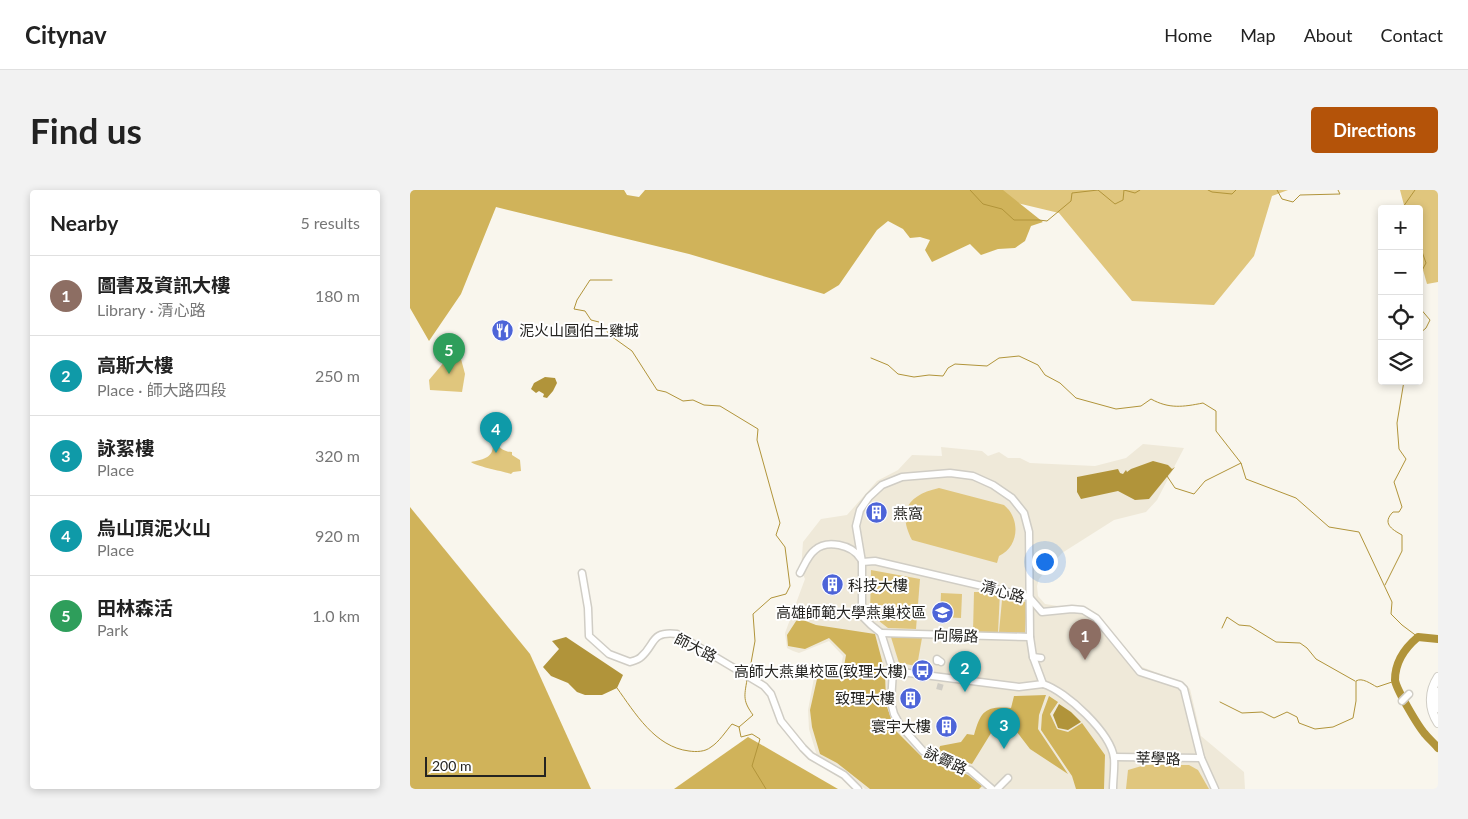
<!DOCTYPE html>
<meta charset="utf-8">
<style>
:root{--surface:#fff;--page:#f2f2f2;--text:#222;--muted:#767676;--line:#e0e0e0;--accent:#b45309}
body{margin:0;font-family:Lato,"Noto Sans TC",sans-serif;background:var(--page);color:var(--text)}
.controls{position:absolute;right:15px;top:15px;display:grid;overflow:hidden;border-radius:5px;box-shadow:0 2px 8px #0003}
.controls button{width:45px;height:45px;display:grid;place-items:center;padding:0;border:0;border-bottom:1px solid var(--line);background:var(--surface);color:var(--text);font:25px sans-serif}
.scale{position:absolute;left:15px;bottom:12px;width:121px;box-sizing:border-box;padding-left:5px;border:2px solid #252421;border-top:0;font-size:14px;line-height:18px;white-space:nowrap;color:#252421;-webkit-text-stroke:4px #fff;paint-order:stroke}
.you{position:absolute;left:634px;top:371px;width:18px;height:18px;margin:-12px;border:4px solid #fff;border-radius:50%;background:#1a73e8;box-shadow:0 0 0 8px #1a73e833}
.badge{display:grid;place-items:center;width:32px;height:32px;border-radius:50%;background:var(--accent);color:#fff;font-size:16px;font-weight:700}
.pin{position:absolute;translate:-50% -41px;filter:drop-shadow(0 1px 2px #0008)}
.pin::after{content:'';position:absolute;top:26px;width:18px;height:15px;background:inherit;clip-path:polygon(0 0,100% 0,50% 100%)}
.list{margin:0;padding:0;list-style:none}
h2{display:flex;justify-content:space-between;align-items:center;height:65px;margin:0;padding:0 20px;font-size:21px}
h2 small{font-size:16px;font-weight:400;color:var(--muted)}
.list li{display:grid;grid-template-columns:32px 1fr auto;gap:15px;align-items:center;box-sizing:border-box;height:80px;padding:0 20px;border-top:1px solid var(--line)}
.list b{display:block;font-size:19px;white-space:nowrap}
.list p{margin:0;font-size:16px;white-space:nowrap;color:var(--muted)}
.list em{font-size:16px;font-style:normal;color:var(--muted)}
.icon{flex:none;width:28px;height:28px;fill:none;stroke:currentColor;stroke-width:2;stroke-linecap:round;stroke-linejoin:round}
.map{position:relative;flex:none;width:1028px;height:599px;overflow:hidden;border-radius:5px}
header{display:flex;align-items:center;gap:30px;box-sizing:border-box;height:70px;padding:0 25px;background:var(--surface);border-bottom:1px solid var(--line)}
header strong{font-size:24px}
nav{display:flex;gap:28px;margin-inline-start:auto;font-size:18px}
.intro{display:flex;align-items:center;justify-content:space-between;box-sizing:border-box;height:120px;padding:0 30px}
h1{margin:0;font-size:35px}
.button{padding:12px 22px;border-radius:5px;background:var(--accent);color:#fff;font-size:18px;font-weight:700}
main{display:flex;gap:30px;padding:0 30px}
aside{flex:1;background:var(--surface);border-radius:5px;box-shadow:0 2px 8px #0003}
.map>svg:first-child{display:block}
.built{fill:#efe9d9}
.green{fill:#e0c67d}
.forest{fill:#d0b35a}
.water{fill:#b1943a}
.lines{fill:none;stroke-linecap:round;stroke-linejoin:round}
.stream{stroke:#b1943a;stroke-width:1}
.river{stroke:#b1943a;stroke-width:8}
.minor-tunnel{stroke:#cfccc4;stroke-width:6;stroke-dasharray:6 3;stroke-linecap:butt}
.minor-casing{stroke:#d0cdc5;stroke-width:9}
.major-casing{stroke:#d0cdc5;stroke-width:10}
.minor{stroke:#fff;stroke-width:6}
.major{stroke:#fff;stroke-width:8}
.labels{text-anchor:middle;dominant-baseline:central;stroke-width:4;stroke-linejoin:round;paint-order:stroke}
.poi-label{font-size:15px;fill:#252421;stroke:#fff;text-anchor:end}
.street-label{font-size:15px;fill:#252421;stroke:#fff}
</style>
<header>
<strong>Citynav</strong>
<nav><a>Home</a><a>Map</a><a>About</a><a>Contact</a></nav>
</header>
<div class="intro"><h1>Find us</h1><a class="button">Directions</a></div>
<main>
<aside>
<h2>Nearby<small>5 results</small></h2>
<ul class="list">
<li><span class="badge" style="background:#8d6e63">1</span><div><b>圖書及資訊大樓</b><p>Library · 清心路</p></div><em>180 m</em></li>
<li><span class="badge" style="background:#0f9aa8">2</span><div><b>高斯大樓</b><p>Place · 師大路四段</p></div><em>250 m</em></li>
<li><span class="badge" style="background:#0f9aa8">3</span><div><b>詠絮樓</b><p>Place</p></div><em>320 m</em></li>
<li><span class="badge" style="background:#0f9aa8">4</span><div><b>烏山頂泥火山</b><p>Place</p></div><em>920 m</em></li>
<li><span class="badge" style="background:#2e9e5b">5</span><div><b>田林森活</b><p>Park</p></div><em>1.0 km</em></li>
</ul>
</aside>
<div class="map">
<svg width="1028" height="599" viewBox="0 0 1028 599">
<rect width="100%" height="100%" fill="#f9f6ed"/>
<!-- built -->
<path class="built" d="M733 254 774 258 747 310 736 322 704 330 652 363 629 389 627 396 628 406 635 414 648 416 670 417 689 427 732 477 772 492 780 499 791 546 834 582 835 599H455L428 576 407 566 399 539 398 520 404 488 430 481 433 466 419 451 389 463 383 461 377 458 375 443 395 389 391 380 393 352 411 329 437 325 467 291 488 280 502 265 532 266 531 257 572 261 578 266 589 262 598 268H610L620 273 685 276 716 268Z"/>
<!-- green -->
<g class="green">
<path d="M571 0H878L862 6 844 66 804 115 722 111 649 23 574 5Z"/>
<path d="M990 0H1028V92L1017 94 1009 66V19H995Z"/>
<path d="M40 165 51 169 55 184 52 202 20 200 19 190Z"/>
<path d="M85 249C87 257 94 262 102 262V265L110 270 111 281 103 282 101 284C92 281 65 276 61 272 73 270 86 267 82 252Z"/>
<path d="M529 298 594 315C611 329 609 357 589 366L587 373 502 350C487 321 498 305 529 298Z"/>
<path d="M461 380 510 389 506 439 478 438 460 424Z"/>
<path d="M564 402H590L588 443 563 442Z"/>
<path d="M531 403 552 404 551 428 530 427Z"/>
<path d="M592 410 617 412 615 443 589 442Z"/>
<path d="M480 444 512 448 507 476 489 473Z"/>
<path d="M735 575H779L788 580 799 599H716L718 580Z"/>
</g>
<!-- forest -->
<g class="forest">
<path d="M0 0H214L217 5 229 7 235 0H593L633 32 621 36 615 51 605 58 588 59 571 65 560 54 522 72 515 60 520 50 510 47 500 48 493 39 478 31 467 40 429 95 414 104 279 64 86 17 51 104 19 151 0 118Z"/>
<path d="M0 317 120 464 181 599H0Z"/>
<path d="M388 428 406 435 465 444 475 482 476 514 485 540 512 567 558 585 572 596 569 599H460L427 573 410 564 402 537 400 520 407 489 433 482 436 465 419 448 395 459 378 456 377 445Z"/>
<path d="M636 505 629 525 628 539 658 584 620 559 604 538 594 532 586 535 562 574 528 563 530 556 551 552 557 544 564 545C571 521 575 516 601 518L604 506Z"/>
<path d="M639 506 648 512 640 524 647 539 658 542 672 533 695 565 694 599H666L662 586 631 540 632 525Z"/>
<path d="M338 547 428 599H264Z"/>
</g>
<!-- water -->
<g class="water">
<path d="M135 187 145 188 147 193 143 201 137 208 133 207 134 204 129 201 126 203 121 199 124 193Z"/>
<path d="M743 271 758 275 762 279 765 277 739 309 725 310 708 301 671 309 667 302V287L708 279 710 283 713 284 716 280 717 282 721 279Z"/>
<path d="M156 447 213 485 207 498 192 505H175L167 502 158 493 141 486 133 477 149 459 142 451Z"/>
<path d="M649 514 661 522 671 532 658 540 648 538 643 525Z"/>
</g>
<g class="lines">
<!-- stream -->
<g class="stream">
<path d="M560 0 573 14 592 19 604 30H629L637 31 661 11 662 3 688 0 705 14 713 10 714 0 725 3 730 0"/>
<path d="M798 0 802 2 822 4 826 0"/>
<path d="M867 0 872 9 883 12 890 5 930 4 928 0"/>
<path d="M994 19 993 17 1005 0"/>
<path d="M1009 53 1016 73 1009 86"/>
<path d="M202 90H180L167 110 164 119 175 121 181 130 189 132 201 146 222 161 247 200 256 202 273 211 283 210 294 215 310 216 348 239 347 250 370 333 366 345 375 357 380 396 376 404 361 408 343 424 345 451 339 484"/>
<path d="M1009 117 1020 130 1016 138 1009 144"/>
<path d="M461 168 478 175 488 184 504 187 519 185 533 186 538 178 545 174 577 176 589 168 609 166 628 175 635 185 650 193 666 208 706 219 731 216 741 209C759 219 773 217 793 213L806 221V241L831 273"/>
<path d="M757 286 765 298 784 304 795 291 831 273 836 289 886 308 919 337 949 342 982 412 981 424 992 435 1008 447"/>
<path d="M975 395 992 361V345C981 339 972 333 983 322H989L992 317 984 292 996 269 989 259 987 233 994 191"/>
<path d="M812 438 817 427 829 435 840 436 866 452 890 453 897 458 906 469 945 491"/>
<path d="M337 490C334 507 333 511 343 525L329 537 331 547 342 544 350 549 342 576 356 599"/>
<path d="M207 498C225 523 245 557 279 561 286 562 295 562 301 557 309 552 316 541 322 534L329 537"/>
<path d="M810 512 832 523 852 522 864 528 877 522 887 527 889 533 905 539 923 537 943 528 946 511V491C952 487 961 494 967 497L985 491"/>
</g>
<!-- river -->
<path class="river" d="M1028 449 1008 447C996 457 985 472 985 490 986 499 1008 536 1015 544 1019 549 1024 553 1028 558"/>
<!-- minor-tunnel -->
<path class="minor-tunnel" d="M527 496 534 498"/>
<defs>
<g id="minor">
<path d="M452 372 465 371 619 407 632 422 662 419 673 420 686 428 730 482 770 495 774 499 791 568 805 599"/>
<path d="M172 383 178 418 179 446 199 464 220 472C223 471 228 470 231 467 246 454 240 441 267 444L354 496 361 504 371 531 393 558 401 566 434 585 448 599"/>
<path d="M390 383C394 376 398 365 405 360 417 349 442 355 450 368"/>
<path d="M471 443 620 447"/>
<path d="M623 467 631 468"/>
<path d="M527 471V469L531 472"/>
<path d="M483 481 609 497 633 494"/>
<path d="M633 494C656 501 701 543 704 568 705 577 703 589 703 599"/>
<path d="M992 511 999 504"/>
<path d="M704 567 791 568"/>
<path d="M582 599 560 580 531 570 513 561 490 535 484 524 481 512 483 481 471 443 461 435 453 427 452 418V372L446 336 450 320 459 307 472 295 492 287 540 283 563 286 583 295 602 308 614 323 619 342 620 447 623 467 633 494"/>
<path d="M587 599 598 588"/>
</g>
<g id="major">
<path d="M1028 487C1019 501 1018 518 1028 533"/>
<path d="M1028 502 1026 513 1028 518"/>
</g>
</defs>
<!-- minor casing -->
<use href="#minor" class="minor-casing"/>
<!-- major casing -->
<use href="#major" class="major-casing"/>
<!-- minor -->
<use href="#minor" class="minor"/>
<!-- major -->
<use href="#major" class="major"/>
</g>
<!-- icons -->
<defs>
<symbol id="restaurant-disc" viewBox="-11 -11 22 22"><circle r="9.5" fill="#4d64d8" stroke="#fff"/><path d="M-5-6h1v4h1v-4h1v4h1v-4h1v5L-1.5 .5V6h-2V.5L-5-1ZM5-6V6H3V1.5H1.5Q1.5-4 5-6Z" fill="#fff"/></symbol>
<symbol id="building-disc" viewBox="-11 -11 22 22"><circle r="9.5" fill="#4d64d8" stroke="#fff"/><path d="M-4-6H4V6H1V3H-1V6H-4ZM-2.5-4.3h1.7v1.8h-1.7ZM.8-4.3h1.7v1.8H.8ZM-2.5-1h1.7V.8h-1.7ZM.8-1h1.7V.8H.8Z" fill="#fff"/></symbol>
<symbol id="university-disc" viewBox="-11 -11 22 22"><circle r="9.5" fill="#4d64d8" stroke="#fff"/><path d="M0-5L7-2L0 1L-7-2ZM-4 1L0 2.5L4 1V4Q0 6-4 4Z" fill="#fff"/></symbol>
<symbol id="bus-disc" viewBox="-11 -11 22 22"><circle r="9.5" fill="#4d64d8" stroke="#fff"/><path d="M-5-6H5V4H4V6H2V4H-2V6H-4V4H-5ZM-3.5-4V0h7V-4ZM-3.5 1.2v1.5H-2V1.2ZM2 1.2v1.5H3.5V1.2Z" fill="#fff"/></symbol>
</defs>
<g fill-rule="evenodd">
<use href="#restaurant-disc" x="80" y="128" width="25" height="25"/>
<use href="#building-disc" x="454" y="310" width="25" height="25"/>
<use href="#building-disc" x="410" y="382" width="25" height="25"/>
<use href="#university-disc" x="520" y="410" width="25" height="25"/>
<use href="#bus-disc" x="500" y="468" width="25" height="25"/>
<use href="#building-disc" x="488" y="496" width="25" height="25"/>
<use href="#building-disc" x="524" y="524" width="25" height="25"/>
</g>
<g class="labels">
<!-- poi labels -->
<g class="poi-label">
<text x="109" y="140" text-anchor="start">泥火山圓伯土雞城</text>
<text x="483" y="323" text-anchor="start">燕窩</text>
<text x="438" y="395" text-anchor="start">科技大樓</text>
<text x="516" y="422">高雄師範大學燕巢校區</text>
<text x="497" y="481">高師大燕巢校區(致理大樓)</text>
<text x="485" y="508">致理大樓</text>
<text x="521" y="536">寰宇大樓</text>
</g>
<!-- street labels -->
<g class="street-label">
<text transform="translate(593 401) rotate(16)">清心路</text>
<text transform="translate(546 445) rotate(2)">向陽路</text>
<text transform="translate(286 457) rotate(27)">師大路</text>
<text transform="translate(748 568) rotate(1)">莘學路</text>
<text transform="translate(536 570) rotate(25)">詠霽路</text>
</g>
</g>
</svg>
<div class="controls">
<button>+</button>
<button>−</button>
<button><svg class="icon" aria-label="locate" viewBox="0 0 24 24"><circle cx="12" cy="12" r="6"/><path d="M12 2v4M12 18v4M2 12h4M18 12h4"/></svg></button>
<button><svg class="icon" aria-label="layers" viewBox="0 0 24 24"><path d="M12 4l9 5-9 5-9-5zM3 14l9 5 9-5"/></svg></button>
</div>
<div class="scale">200 m</div>
<div class="you"></div>
<div class="pin badge" style="left:675px;top:470px;background:#8d6e63">1</div>
<div class="pin badge" style="left:555px;top:502px;background:#0f9aa8">2</div>
<div class="pin badge" style="left:594px;top:559px;background:#0f9aa8">3</div>
<div class="pin badge" style="left:86px;top:263px;background:#0f9aa8">4</div>
<div class="pin badge" style="left:39px;top:184px;background:#2e9e5b">5</div>
</div>
</main>
